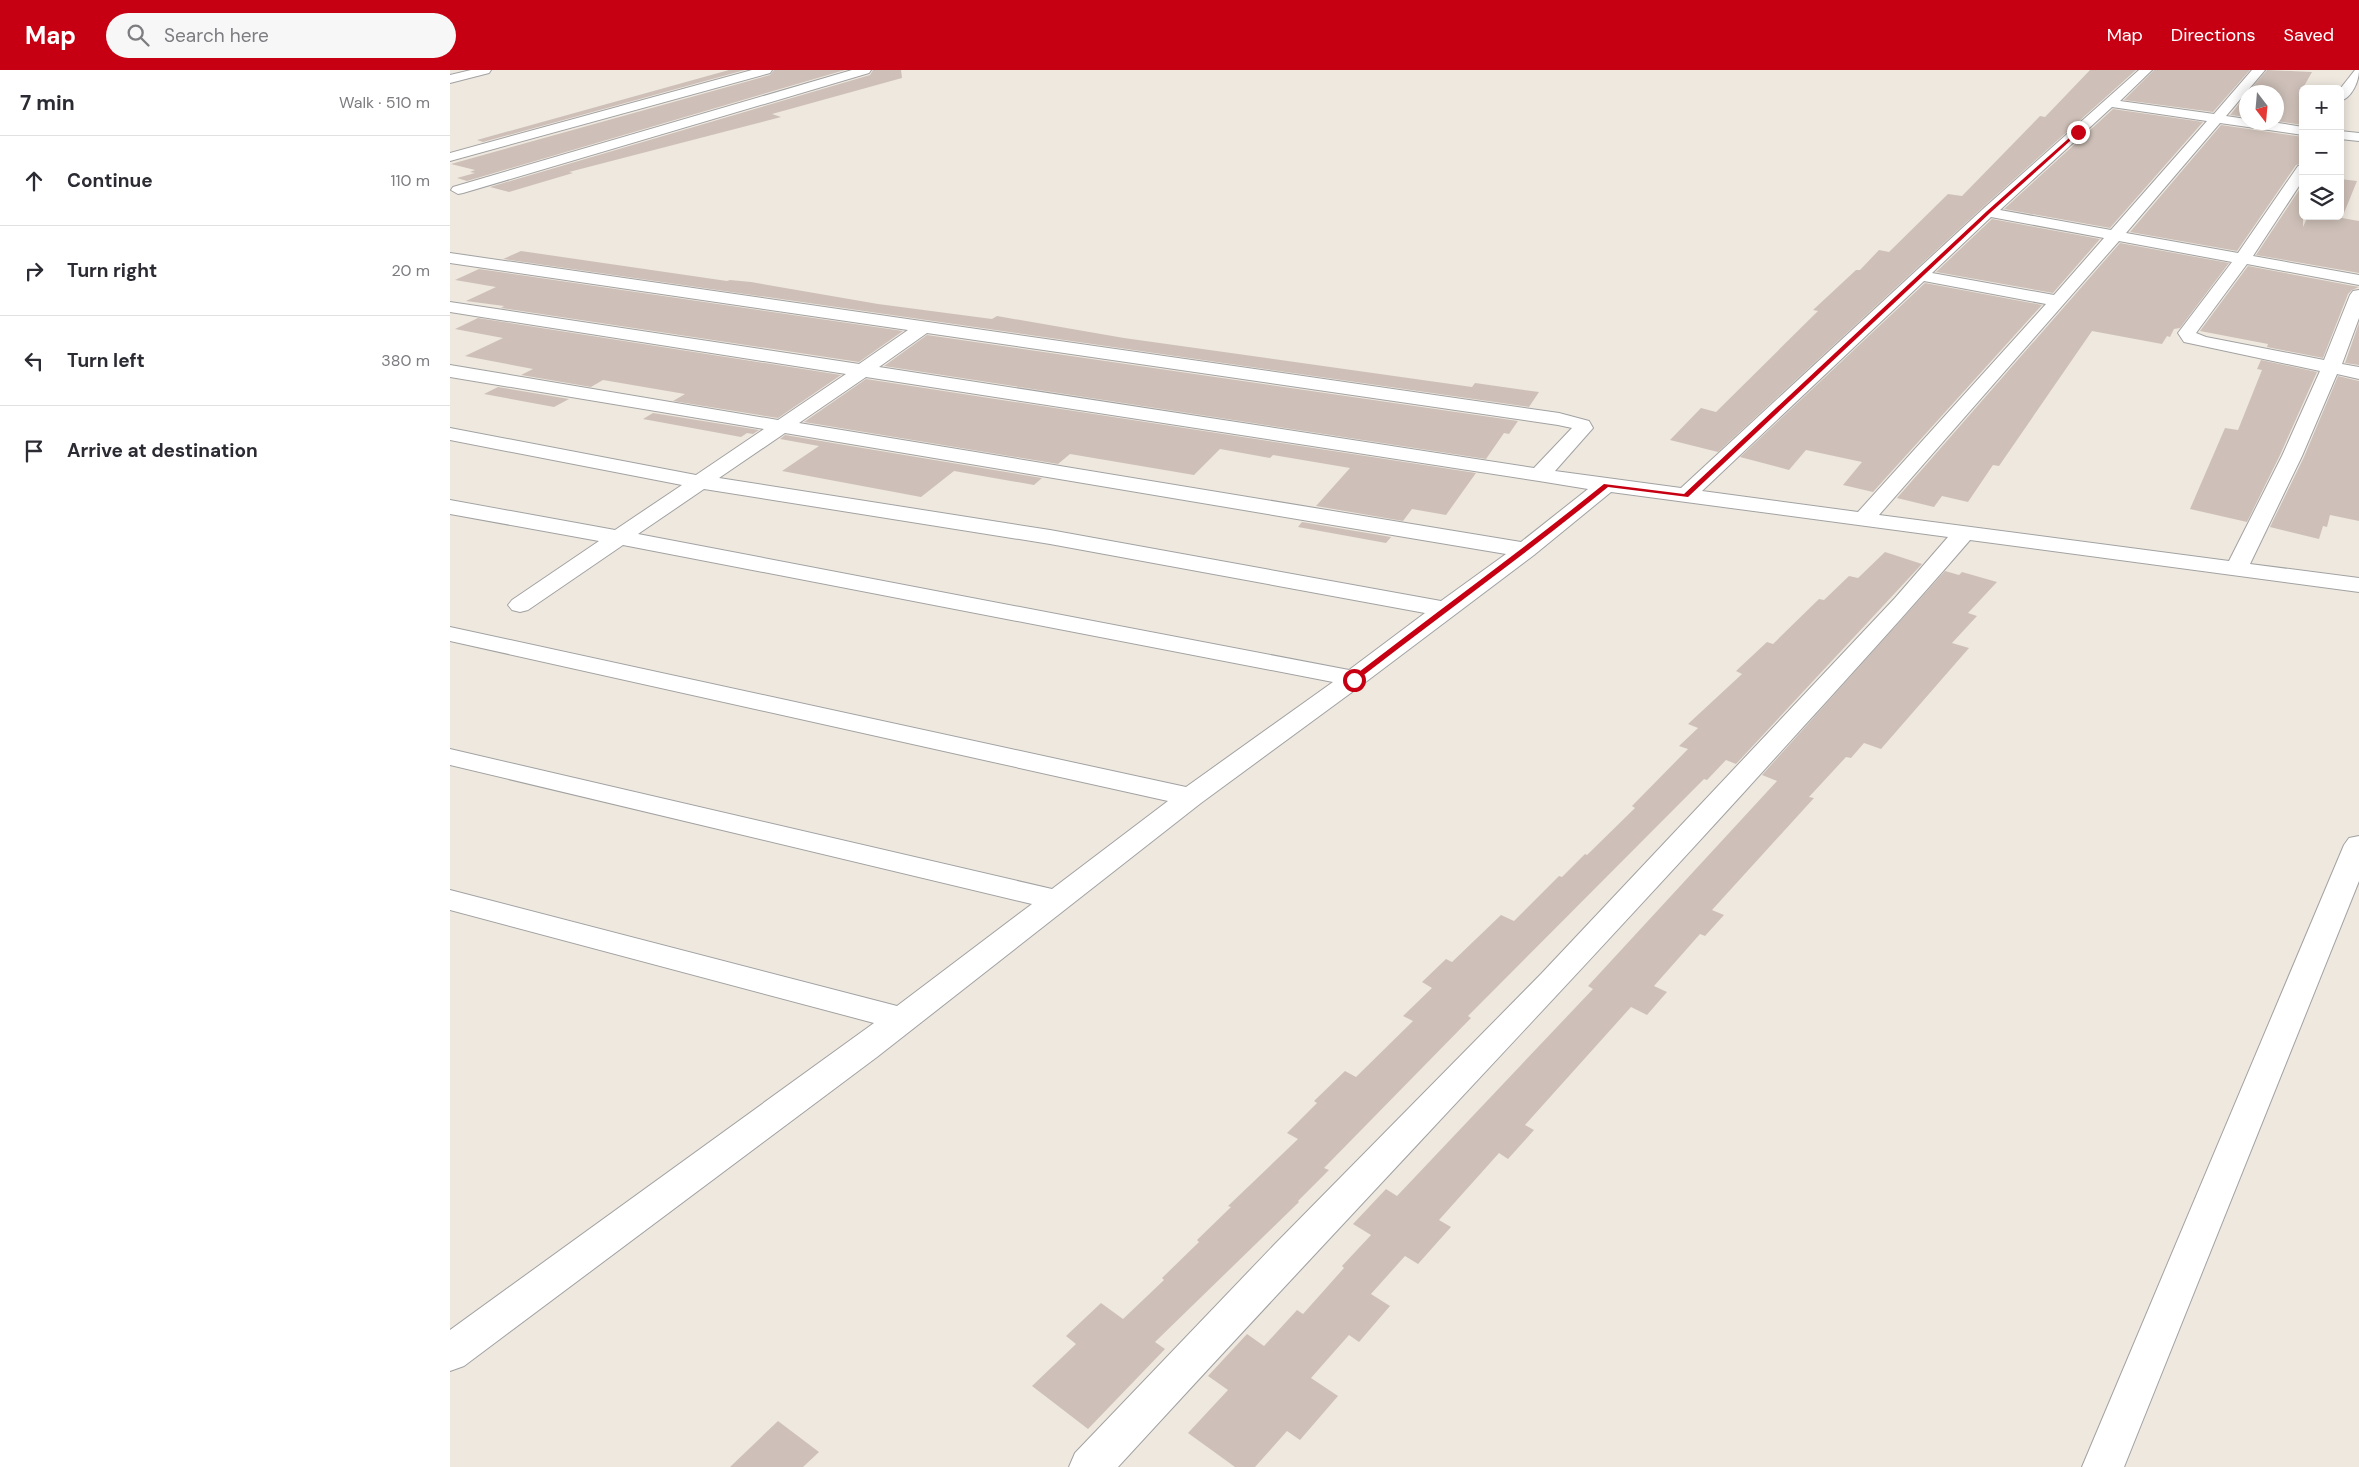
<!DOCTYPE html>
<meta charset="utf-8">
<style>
:root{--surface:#fff;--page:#f7f7f7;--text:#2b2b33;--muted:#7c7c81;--line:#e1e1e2;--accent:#c60012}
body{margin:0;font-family:"DM Sans",sans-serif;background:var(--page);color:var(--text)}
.controls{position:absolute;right:15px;top:15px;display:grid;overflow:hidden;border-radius:8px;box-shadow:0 2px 12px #0003}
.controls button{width:45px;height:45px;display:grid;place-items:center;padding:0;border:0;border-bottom:1px solid var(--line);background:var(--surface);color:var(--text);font:25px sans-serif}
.compass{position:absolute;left:1789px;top:15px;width:45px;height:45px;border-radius:50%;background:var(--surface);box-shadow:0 2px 12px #0003;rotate:164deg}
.stop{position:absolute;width:15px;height:15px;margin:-11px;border:4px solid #c60012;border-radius:50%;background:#fff}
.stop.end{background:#c60012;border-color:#fff;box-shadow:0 1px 5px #0008}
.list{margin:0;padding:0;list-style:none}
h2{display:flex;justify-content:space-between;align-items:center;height:65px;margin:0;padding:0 20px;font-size:21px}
h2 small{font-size:16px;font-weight:400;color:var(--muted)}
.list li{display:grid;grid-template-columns:32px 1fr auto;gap:15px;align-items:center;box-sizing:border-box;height:90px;padding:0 20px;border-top:1px solid var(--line)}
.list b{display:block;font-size:19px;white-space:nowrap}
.list em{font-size:16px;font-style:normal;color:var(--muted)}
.icon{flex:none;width:28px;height:28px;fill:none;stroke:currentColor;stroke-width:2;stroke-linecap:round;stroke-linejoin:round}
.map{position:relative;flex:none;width:1909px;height:1397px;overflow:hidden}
header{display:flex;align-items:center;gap:30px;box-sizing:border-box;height:70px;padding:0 25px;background:var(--accent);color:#fff}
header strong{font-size:24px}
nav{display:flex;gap:28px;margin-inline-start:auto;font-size:18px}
.search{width:350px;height:45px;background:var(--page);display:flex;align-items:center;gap:12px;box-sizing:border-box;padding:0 18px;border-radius:28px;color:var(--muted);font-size:19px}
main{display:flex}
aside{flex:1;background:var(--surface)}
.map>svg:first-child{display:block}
.building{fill:#cec0b8}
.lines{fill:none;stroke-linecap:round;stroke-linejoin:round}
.street-casing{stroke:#a2a2a2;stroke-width:2}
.street{fill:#fff;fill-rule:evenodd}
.route{fill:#c60012}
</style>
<header>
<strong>Map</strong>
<div class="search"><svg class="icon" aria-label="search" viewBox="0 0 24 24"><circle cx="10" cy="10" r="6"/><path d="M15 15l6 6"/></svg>Search here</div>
<nav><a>Map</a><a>Directions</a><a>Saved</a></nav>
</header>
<main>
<aside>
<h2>7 min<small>Walk · 510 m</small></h2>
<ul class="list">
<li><svg class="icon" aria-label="ahead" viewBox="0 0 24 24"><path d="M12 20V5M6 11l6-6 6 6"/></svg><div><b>Continue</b></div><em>110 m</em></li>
<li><svg class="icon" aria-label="right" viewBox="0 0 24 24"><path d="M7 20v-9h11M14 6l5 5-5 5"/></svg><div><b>Turn right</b></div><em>20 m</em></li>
<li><svg class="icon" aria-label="left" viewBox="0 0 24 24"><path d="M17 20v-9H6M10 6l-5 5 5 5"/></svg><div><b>Turn left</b></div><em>380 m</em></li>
<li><svg class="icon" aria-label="arrive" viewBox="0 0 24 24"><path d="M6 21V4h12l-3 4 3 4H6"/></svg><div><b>Arrive at destination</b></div></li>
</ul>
</aside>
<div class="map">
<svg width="1909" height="1397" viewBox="0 0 1909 1397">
<rect width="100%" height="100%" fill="#eee8df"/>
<!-- building -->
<g class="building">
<path d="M279 0H295L33 72 27 70Z"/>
<path d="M324 0H395L17 111 7 108 25 103 20 102 25 100 1 94 320 5Z"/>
<path d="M423 0H451L452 8 322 44 331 47 119 102 123 103 59 122 40 117 420 5Z"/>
<path d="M1640 0H1686L1532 138 1268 382 1220 370 1251 338 1266 342 1368 241 1363 240 1406 200H1410L1429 180 1439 182 1498 124 1512 126 1590 46 1595 47Z"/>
<path d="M1704 0H1800L1763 42 1674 30Z"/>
<path d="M1817 0 1862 2 1853 18V55L1826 51V22H1798Z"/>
<path d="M1796 25V47L1780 45Z"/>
<path d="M1663 39 1753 52 1660 158 1554 139Z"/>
<path d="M1771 55 1853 67V93L1846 95 1787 181 1680 162Z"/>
<path d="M1890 109 1907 111 1892 148 1909 151V203L1806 185 1853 114V157L1858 146H1890Z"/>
<path d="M1542 149 1650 169 1603 223 1486 202Z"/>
<path d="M1670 173 1779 193 1730 258 1724 259 1720 267 1717 266 1712 274 1642 261 1549 396 1543 395 1518 432 1492 426 1484 437 1447 428Z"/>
<path d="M71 181 277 211 280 210 301 212 428 234 542 249 547 246 674 268 1022 317 1025 313 1089 322 1079 337 53 189Z"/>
<path d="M1798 196 1909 217 1902 220 1898 224 1873 288 1817 277 1818 274 1750 261Z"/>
<path d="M29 199 453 261 409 292 51 238 54 236 16 231 46 217 5 210Z"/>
<path d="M1475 213 1592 235 1423 422 1393 415 1412 392 1356 380 1339 400 1290 387Z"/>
<path d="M28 248 391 305 328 348 223 331 235 324 153 310 141 317 71 305 83 299 15 286 53 268 5 259Z"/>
<path d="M1909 253V295L1895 293Z"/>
<path d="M477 265 1068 351 1059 364 1054 363 1036 389 434 296Z"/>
<path d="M1811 290 1867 302 1830 385 1797 452 1740 439 1775 358 1788 360 1812 300 1807 299Z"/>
<path d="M1888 306 1909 311V451L1880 445 1877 457 1873 456 1869 469 1820 457 1854 387Z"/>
<path d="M416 309 1026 403 996 445 962 439 953 451 866 436 900 398 823 385 820 388 770 379 744 405 620 384 608 394 354 352Z"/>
<path d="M48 317 119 329 104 337 34 324Z"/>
<path d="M203 343 309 360 303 364 297 363 291 367 193 349Z"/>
<path d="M335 365 592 408 584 415 504 401 471 427 332 401 369 376 330 369Z"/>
<path d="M852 452 941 467 936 473 848 457Z"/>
<path d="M1435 482 1472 494 1286 694 1276 690 1257 710 1254 709 1018 946 1021 948 874 1098 879 1100 848 1131 849 1132 705 1272 715 1279 638 1359 582 1316 626 1274 616 1266 651 1233 673 1249 714 1210 712 1208 749 1172 747 1170 781 1137 778 1136 848 1069 837 1063 867 1033 864 1031 895 1001 906 1007 963 951 953 946 982 918 972 912 996 889 1002 892 1051 845 1064 851 1109 806 1112 807 1135 784 1137 785 1185 738 1182 736 1238 679 1229 676 1248 658 1238 654 1292 604 1286 601 1317 572 1323 574 1369 529 1374 530 1399 506 1408 508Z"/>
<path d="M1495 501 1509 505 1512 502 1547 512 1518 543 1527 546 1502 573 1519 578 1431 679 1414 673 1401 688 1396 687 1359 727 1364 728 1262 840 1274 845 1255 866 1250 864 1204 916 1217 922 1197 945 1181 937 1075 1055 1084 1060 1058 1089 1049 1083 989 1150 1001 1157 968 1194 955 1186 921 1224 940 1236 909 1272 899 1265 861 1308 888 1326 850 1370 837 1361 805 1397H785L738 1363 778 1320 758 1306 797 1264 814 1276 847 1240 853 1244 894 1198 892 1196 921 1165 903 1154 936 1119 947 1126 1143 919 1138 916 1161 891 1327 711 1312 705Z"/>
<path d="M328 1351 369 1382 353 1397H280Z"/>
</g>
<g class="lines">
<defs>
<g id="street">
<path d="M21 0H41L39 3 0 13V5Z"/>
<path d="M302 0H322L320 3 0 91V83Z"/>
<path d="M402 0H421L419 3 13 123 8 124 1 120 3 117Z"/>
<path d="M1689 0H1702L1670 31 1764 44 1802 0H1815L1776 46 1796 49V52H1822L1853 57V65L1770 53 1676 163 1788 183 1848 96 1853 95V110L1803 186 1909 205V215L1797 194 1746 263 1756 267 1874 290 1900 225 1903 221 1909 220V248L1892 294 1909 297V309L1887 304 1852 386 1800 494 1909 508V522L1520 470C1447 555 1371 637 1296 720 1089 947 876 1170 668 1397H619L625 1383 824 1175 1091 904 1445 528 1498 467 1161 422 1084 485 913 614 751 733 427 987 14 1296 0 1301V1260L424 953 0 840V820L447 936 582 834 0 695V679L602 819 718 731 0 571V557L736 717 883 612 173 475 78 540 70 542 62 540 58 535 62 530 149 471 0 444V430L165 460 232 415 0 370V358L246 405 314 359 0 307V295L328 350 396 304 0 242V232L409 294 458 260 0 193V183L1109 343 1139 351 1143 358 1105 401 1231 418 1533 139ZM1662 37 1757 51 1661 160 1550 140ZM1541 147 1654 168 1604 225 1482 203ZM1669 171 1782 192 1728 263 1734 272 1870 301 1832 386 1779 491 1429 445ZM1474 211 1596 234 1408 442 1252 421ZM477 263 1108 355 1122 358 1084 398 429 297ZM416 307 1089 411 1138 419 1071 472 349 353ZM335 363 1056 484 991 531 600 460 269 408ZM254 419 600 474 975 543 899 600 188 464Z"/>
<path d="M1905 0H1909C1909 11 1902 28 1890 31V19Z"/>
<path d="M1890 61 1909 63V71L1890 69Z"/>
<path d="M1909 766V811L1674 1397H1632L1894 775 1899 768Z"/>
</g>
</defs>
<!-- street casing -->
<use href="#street" class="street-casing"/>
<!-- street -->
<use href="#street" class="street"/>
</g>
<!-- route -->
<path class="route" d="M1627 61 1630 62 1540 143 1238 427 1158 417C1076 484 990 546 906 611H901V608C985 543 1071 481 1154 414L1234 424 1537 141Z"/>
</svg>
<div class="controls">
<button>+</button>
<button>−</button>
<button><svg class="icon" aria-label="layers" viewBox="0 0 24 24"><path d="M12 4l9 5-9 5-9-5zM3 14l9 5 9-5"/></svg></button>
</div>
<svg class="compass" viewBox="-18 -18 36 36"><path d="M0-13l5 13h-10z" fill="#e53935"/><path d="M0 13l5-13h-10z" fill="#7c7c81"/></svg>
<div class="stop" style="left:904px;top:610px"></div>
<div class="stop end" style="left:1628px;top:62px"></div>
</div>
</main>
